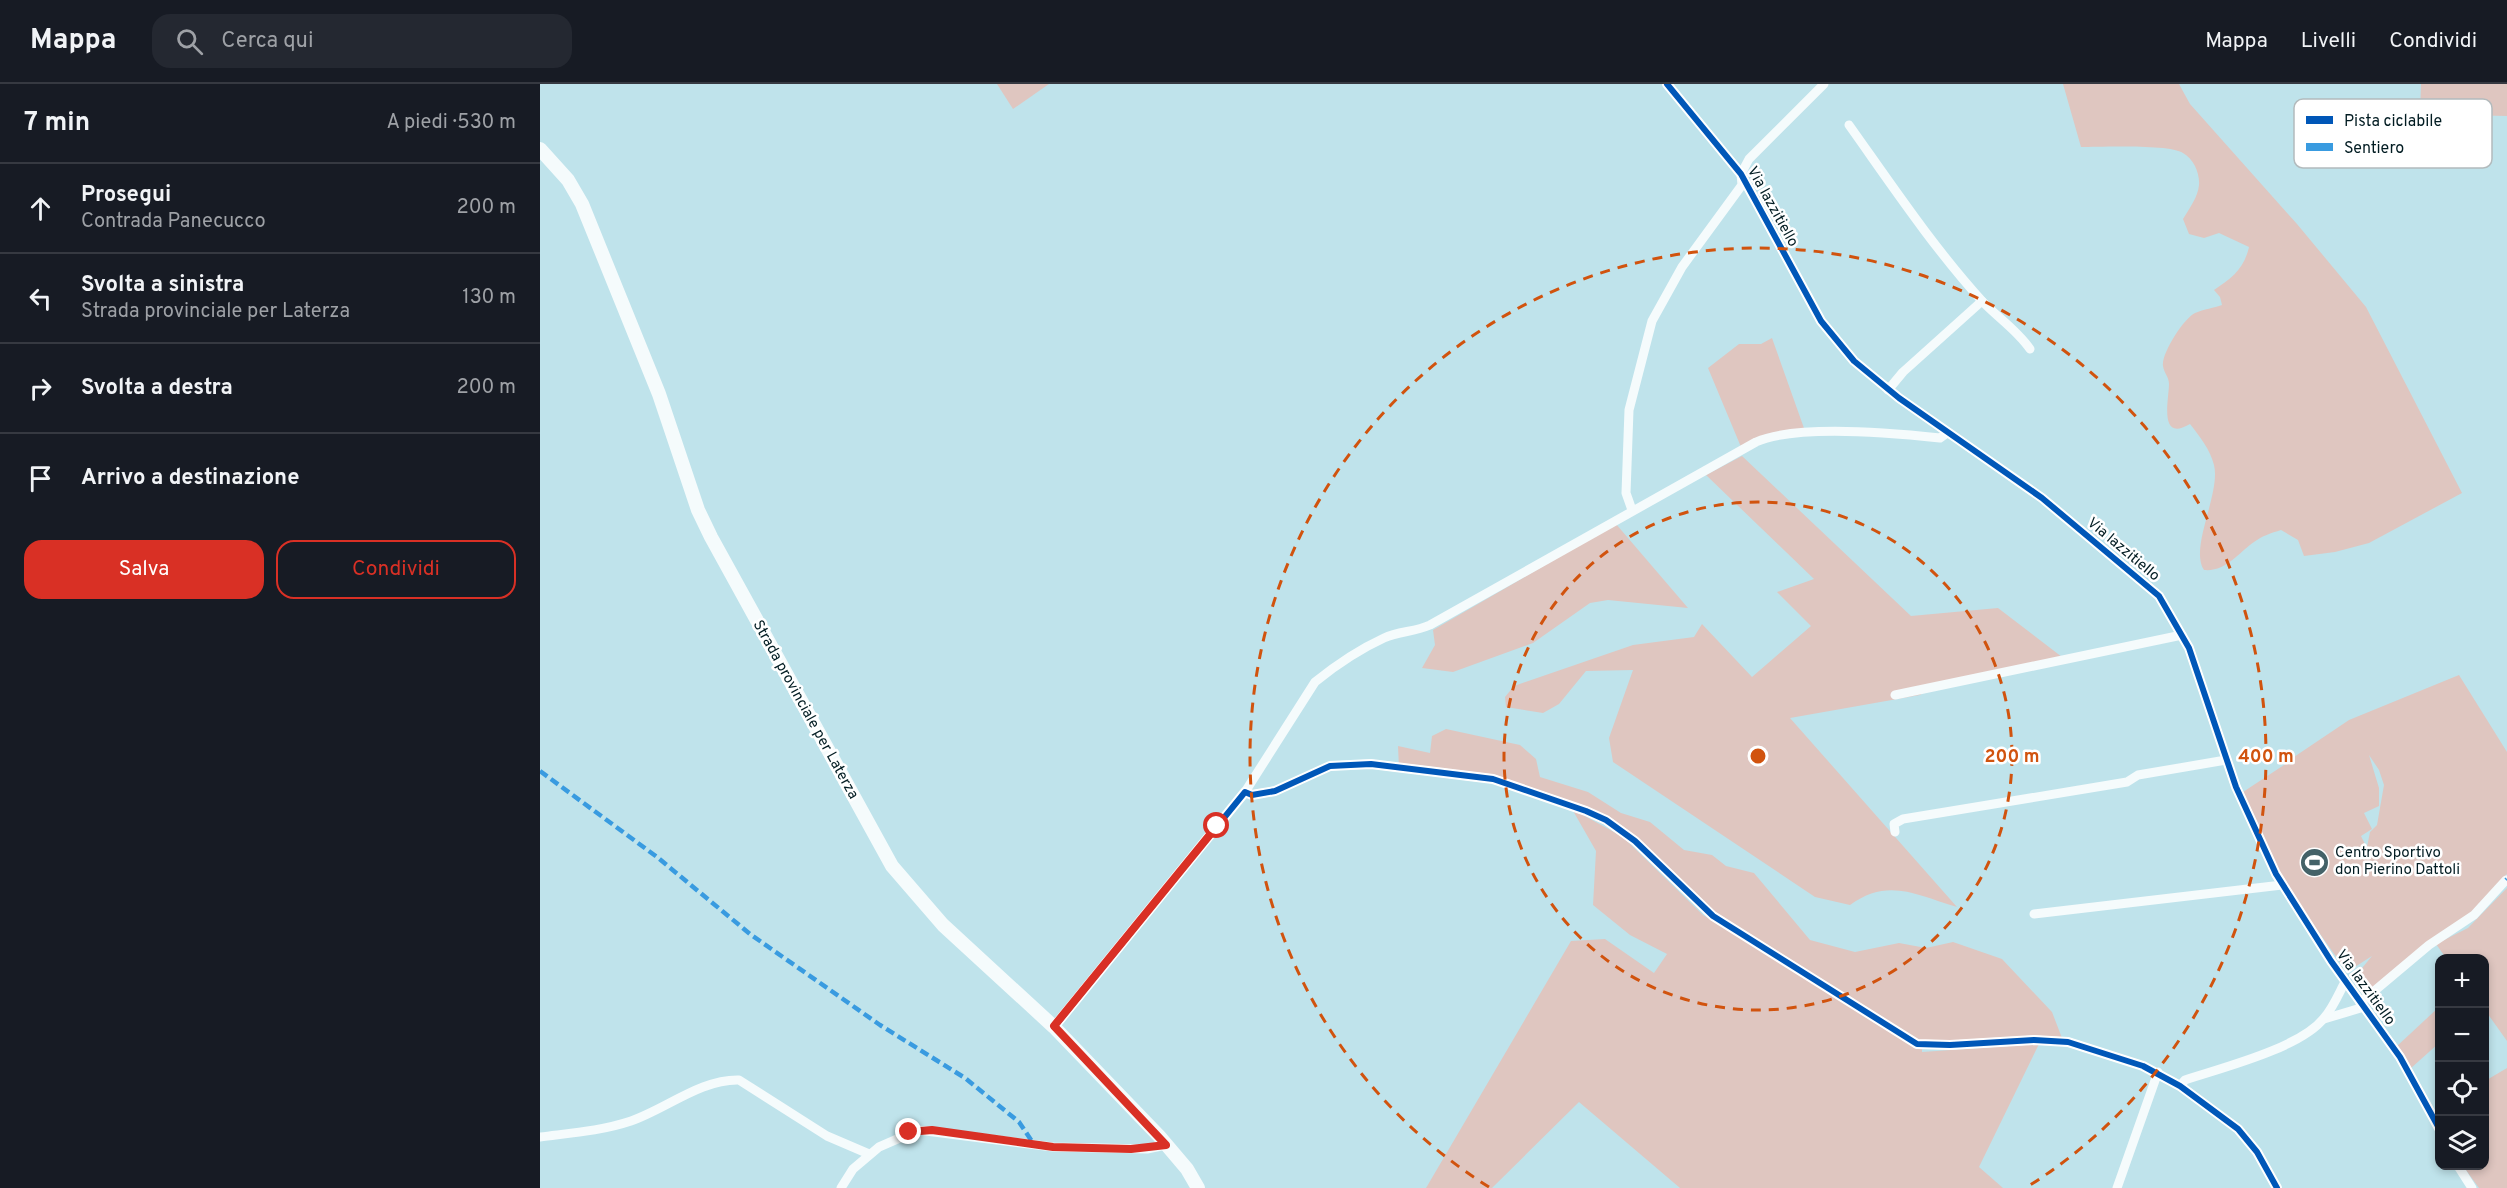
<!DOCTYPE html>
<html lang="it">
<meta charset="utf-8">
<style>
:root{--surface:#171b24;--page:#242831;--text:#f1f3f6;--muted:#9ea1a6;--line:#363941;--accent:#d93025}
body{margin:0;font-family:Overpass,sans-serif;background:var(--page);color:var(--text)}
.controls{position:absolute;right:18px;bottom:18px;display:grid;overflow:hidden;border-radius:12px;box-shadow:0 3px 9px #0003}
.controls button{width:54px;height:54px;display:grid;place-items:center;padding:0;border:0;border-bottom:2px solid var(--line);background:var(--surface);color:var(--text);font:30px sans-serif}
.stop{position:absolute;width:18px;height:18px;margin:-14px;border:4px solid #d93025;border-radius:50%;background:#fff}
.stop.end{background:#d93025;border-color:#fff;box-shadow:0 2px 6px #0008}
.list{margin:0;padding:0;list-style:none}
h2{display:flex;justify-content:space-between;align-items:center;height:78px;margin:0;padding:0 24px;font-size:26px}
h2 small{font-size:20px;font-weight:400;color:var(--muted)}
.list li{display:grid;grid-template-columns:39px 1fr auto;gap:18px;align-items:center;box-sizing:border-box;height:90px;padding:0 24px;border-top:2px solid var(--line)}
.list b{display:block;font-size:22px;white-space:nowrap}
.list p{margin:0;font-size:20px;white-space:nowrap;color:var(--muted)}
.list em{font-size:20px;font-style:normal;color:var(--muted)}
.actions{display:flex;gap:12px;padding:18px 24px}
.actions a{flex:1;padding:14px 0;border:2px solid var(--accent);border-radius:18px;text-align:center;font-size:21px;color:var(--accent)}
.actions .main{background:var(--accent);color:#fff}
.icon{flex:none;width:33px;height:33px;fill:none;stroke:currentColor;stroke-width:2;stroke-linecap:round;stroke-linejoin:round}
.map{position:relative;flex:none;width:1967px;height:1104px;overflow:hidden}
header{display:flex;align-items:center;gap:36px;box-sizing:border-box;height:84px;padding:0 30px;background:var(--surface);border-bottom:2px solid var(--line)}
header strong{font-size:28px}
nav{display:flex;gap:33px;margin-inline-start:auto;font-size:21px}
.search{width:420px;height:54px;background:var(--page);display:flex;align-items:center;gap:15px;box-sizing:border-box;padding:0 21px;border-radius:18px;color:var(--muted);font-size:22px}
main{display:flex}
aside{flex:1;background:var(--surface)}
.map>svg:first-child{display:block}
.green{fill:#dfc6c0;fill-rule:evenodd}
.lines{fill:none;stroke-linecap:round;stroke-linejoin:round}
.minor{stroke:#f5fbfc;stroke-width:9}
.secondary{stroke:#f5fbfc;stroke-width:14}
.quiet{stroke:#399be0;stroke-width:4.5;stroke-dasharray:9 4.5;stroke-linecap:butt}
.cycleway-casing{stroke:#fff;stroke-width:10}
.cycleway{stroke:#0057b8;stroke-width:6}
.route{stroke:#d93025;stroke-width:8}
.ring{fill:none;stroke:#d1530e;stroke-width:3;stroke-dasharray:10 8}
.labels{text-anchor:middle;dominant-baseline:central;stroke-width:5;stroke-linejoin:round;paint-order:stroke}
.street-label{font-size:15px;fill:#021c22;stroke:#fff}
.poi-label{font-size:15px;fill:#021c22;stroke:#fff;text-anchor:start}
.key{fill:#fff;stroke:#b3bbbd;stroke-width:1.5}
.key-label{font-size:16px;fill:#021c22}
.centre{fill:#d1530e;stroke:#fff;stroke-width:3}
.ring-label{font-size:18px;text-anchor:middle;font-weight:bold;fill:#d1530e;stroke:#fff;stroke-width:5;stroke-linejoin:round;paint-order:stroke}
</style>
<header>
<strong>Mappa</strong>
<div class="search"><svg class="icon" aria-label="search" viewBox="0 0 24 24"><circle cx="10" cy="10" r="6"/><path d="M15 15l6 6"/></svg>Cerca qui</div>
<nav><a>Mappa</a><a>Livelli</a><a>Condividi</a></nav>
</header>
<main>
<aside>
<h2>7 min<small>A piedi · 530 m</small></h2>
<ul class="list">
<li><svg class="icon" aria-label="ahead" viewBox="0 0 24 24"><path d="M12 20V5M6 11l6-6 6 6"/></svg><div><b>Prosegui</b><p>Contrada Panecucco</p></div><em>200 m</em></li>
<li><svg class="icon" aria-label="left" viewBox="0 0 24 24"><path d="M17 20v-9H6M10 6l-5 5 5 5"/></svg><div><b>Svolta a sinistra</b><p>Strada provinciale per Laterza</p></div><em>130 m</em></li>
<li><svg class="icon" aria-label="right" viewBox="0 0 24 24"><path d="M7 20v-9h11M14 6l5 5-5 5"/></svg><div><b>Svolta a destra</b></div><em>200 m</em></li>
<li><svg class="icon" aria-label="arrive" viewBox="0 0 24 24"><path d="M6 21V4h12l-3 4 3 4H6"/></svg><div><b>Arrivo a destinazione</b></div></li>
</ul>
<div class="actions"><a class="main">Salva</a><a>Condividi</a></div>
</aside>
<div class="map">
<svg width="1967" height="1104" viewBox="0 0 1967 1104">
<rect width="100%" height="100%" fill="#bfe3eb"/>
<!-- green -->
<g class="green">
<path d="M457 0H509L473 25Z"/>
<path d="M1523 0H1639L1650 20 1757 140 1826 223 1922 409 1829 459 1795 468 1764 472 1758 456 1741 446C1731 449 1722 452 1714 458 1698 469 1686 488 1664 486 1649 464 1681 409 1674 381 1670 365 1660 353 1650 340 1618 359 1629 315 1629 300 1629 293 1624 289 1623 282 1621 270 1644 234 1655 229 1664 225 1674 224 1682 221L1680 213 1674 206C1692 194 1704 185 1709 163L1679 149 1664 154 1649 150 1643 135C1649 125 1658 113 1659 101 1660 90 1654 75 1643 69 1630 60 1560 63 1541 63Z"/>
<path d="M1881 0H1967V32L1880 30Z"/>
<path d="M1232 254 1265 347 1226 350 1201 363 1168 284 1199 260H1221Z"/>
<path d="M1202 372 1371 532 1458 524 1522 573 1400 598 1380 611 1250 634 1417 823C1377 811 1348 793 1310 821L1275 813 1073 678 1069 654 1093 586 1046 587 1019 620 1003 629 966 623 965 613 974 602 1093 561 1154 553 1162 540 1212 593 1271 542 1237 508 1274 495 1166 391Z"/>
<path d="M1076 440 1148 524 1068 516 1050 519 993 559 913 588 882 584 895 561 893 546Z"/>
<path d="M1919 591 1967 668V790L1929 831 1824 912 1813 895 1832 872 1807 888 1751 809 1729 767 1703 708 1747 679 1748 681V677L1809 636ZM1829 671 1839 686 1844 701 1837 741 1830 748 1827 763 1811 773 1810 770 1826 762 1821 752 1832 745 1824 729 1839 722V704Z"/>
<path d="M906 645 980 661 996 675 1000 693 1048 708 1081 729 1110 738 1144 766 1172 771 1186 782 1214 789 1270 856 1315 868 1359 859 1386 864 1413 858 1462 875 1512 928 1522 954 1372 957 1382 964V968L1499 960 1439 1083 1463 1104H1140L1039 1018 952 1104H886L1031 857 1065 855 1114 889 1127 870 1090 851 1053 821 1056 767 1032 725 1083 753 1163 831 1362 952 1173 831 1066 734 959 694 859 684 858 662 890 669 892 652Z"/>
<path d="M1967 804V957L1945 926 1944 874H1906L1896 860 1928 844Z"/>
<path d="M1899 923V959L1870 985 1856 963Z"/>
<path d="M1967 984V1104H1939L1923 1082H1944L1945 997Z"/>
</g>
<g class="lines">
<!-- minor -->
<g class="minor">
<path d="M1127 0 1201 90 1281 237 1314 277 1359 314 1502 414 1619 512 1649 564 1696 703 1736 790 1791 877 1860 973 1900 1046"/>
<path d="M1309 41C1351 100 1393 163 1442 217 1457 233 1477 246 1490 265"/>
<path d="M1348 306 1363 288 1442 217"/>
<path d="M1092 426 1086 409 1089 326 1112 237 1142 183 1202 101 1201 90 1209 75 1284 0"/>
<path d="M1355 611 1642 551"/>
<path d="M705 708 775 598C796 581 820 565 844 554 859 547 875 548 890 541L1216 358C1257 340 1354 349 1400 354L1407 349"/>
<path d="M1355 748 1354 740 1363 735 1587 698 1598 691 1686 676"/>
<path d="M1494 830 1742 801"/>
<path d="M1820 919 1889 861 1934 831 1966 796"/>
<path d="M1784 935 1824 923"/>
<path d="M514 943 705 708 712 711 735 707 790 682 831 680 953 695 1046 727 1066 736 1095 757 1173 832 1377 960 1410 961 1494 956 1528 958 1603 982 1640 1002 1698 1045 1717 1068 1737 1104"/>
<path d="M1640 1002 1645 996C1681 984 1761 964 1784 934 1793 924 1799 909 1805 898"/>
<path d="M0 1053C31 1049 61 1047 91 1037 126 1025 161 995 199 996L287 1052 329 1070"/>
<path d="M1918 1082 1932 1104"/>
<path d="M301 1104 313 1085 339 1063 378 1046 513 1063 607 1065 626 1061"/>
<path d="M1577 1104 1618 988"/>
</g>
<!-- secondary -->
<path class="secondary" d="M0 65 28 96 42 120 119 310 158 426 171 453 352 782 403 841 514 943 619 1052 647 1085 658 1104"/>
<!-- quiet -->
<g class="quiet">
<path d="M0 687 117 773 210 850 340 941 425 994 479 1038 495 1062"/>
<path d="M1966 796 1967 795"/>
</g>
<defs>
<g id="cycleway">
<path d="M1127 0 1201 90 1281 237 1314 277 1359 314 1502 414 1619 512 1649 564 1696 703 1736 790 1791 877 1860 973 1900 1046"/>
<path d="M514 943 705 708 712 711 735 707 790 682 831 680 953 695 1046 727 1066 736 1095 757 1173 832 1377 960 1410 961 1494 956 1528 958 1603 982 1640 1002 1698 1045 1717 1068 1737 1104"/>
</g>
</defs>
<!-- cycleway casing -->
<use href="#cycleway" class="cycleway-casing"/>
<!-- cycleway -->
<use href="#cycleway" class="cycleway"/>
</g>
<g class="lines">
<!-- route -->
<path class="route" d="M369 1048 392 1046 513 1063 591 1065 626 1061 514 942 677 742"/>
</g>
<!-- distance rings -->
<g class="ring">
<circle cx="1218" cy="672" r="254"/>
<path d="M949 1103A508 508 0 1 1 1487 1103"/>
</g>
<!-- icons -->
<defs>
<symbol id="stadium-disc" viewBox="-11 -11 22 22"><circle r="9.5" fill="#446268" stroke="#fff"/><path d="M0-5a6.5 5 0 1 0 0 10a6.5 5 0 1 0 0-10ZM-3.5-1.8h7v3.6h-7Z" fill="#fff"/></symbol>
</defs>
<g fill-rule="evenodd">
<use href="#stadium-disc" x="1758" y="762" width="33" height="33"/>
</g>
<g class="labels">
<!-- street labels -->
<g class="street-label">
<text transform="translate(1232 123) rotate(61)">Via Iazzitiello</text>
<text transform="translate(1583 466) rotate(40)">Via Iazzitiello</text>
<text transform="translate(265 626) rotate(61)">Strada provinciale per Laterza</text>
<text transform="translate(1825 904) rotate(54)">Via Iazzitiello</text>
</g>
<!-- poi labels -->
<g class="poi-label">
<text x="1795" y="769">Centro Sportivo<tspan x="1795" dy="17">don Pierino Dattoli</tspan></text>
</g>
</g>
<!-- legend -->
<rect x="1754" y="15" width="198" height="69" rx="9" class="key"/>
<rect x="1766" y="32" width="27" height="8" fill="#0057b8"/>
<rect x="1766" y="59" width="27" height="8" fill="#399be0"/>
<g class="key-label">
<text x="1804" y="42">Pista ciclabile</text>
<text x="1804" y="69">Sentiero</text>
</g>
<circle cx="1218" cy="672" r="9" class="centre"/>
<g class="ring-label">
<text x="1472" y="678">200 m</text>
<text x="1726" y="678">400 m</text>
</g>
</svg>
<div class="controls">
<button>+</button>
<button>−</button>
<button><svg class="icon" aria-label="locate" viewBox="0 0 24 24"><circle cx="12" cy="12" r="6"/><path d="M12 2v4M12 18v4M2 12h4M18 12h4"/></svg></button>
<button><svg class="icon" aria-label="layers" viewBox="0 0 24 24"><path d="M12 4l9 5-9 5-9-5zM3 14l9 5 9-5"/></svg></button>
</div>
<div class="stop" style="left:677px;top:742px"></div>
<div class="stop end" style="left:369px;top:1048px"></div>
</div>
</main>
